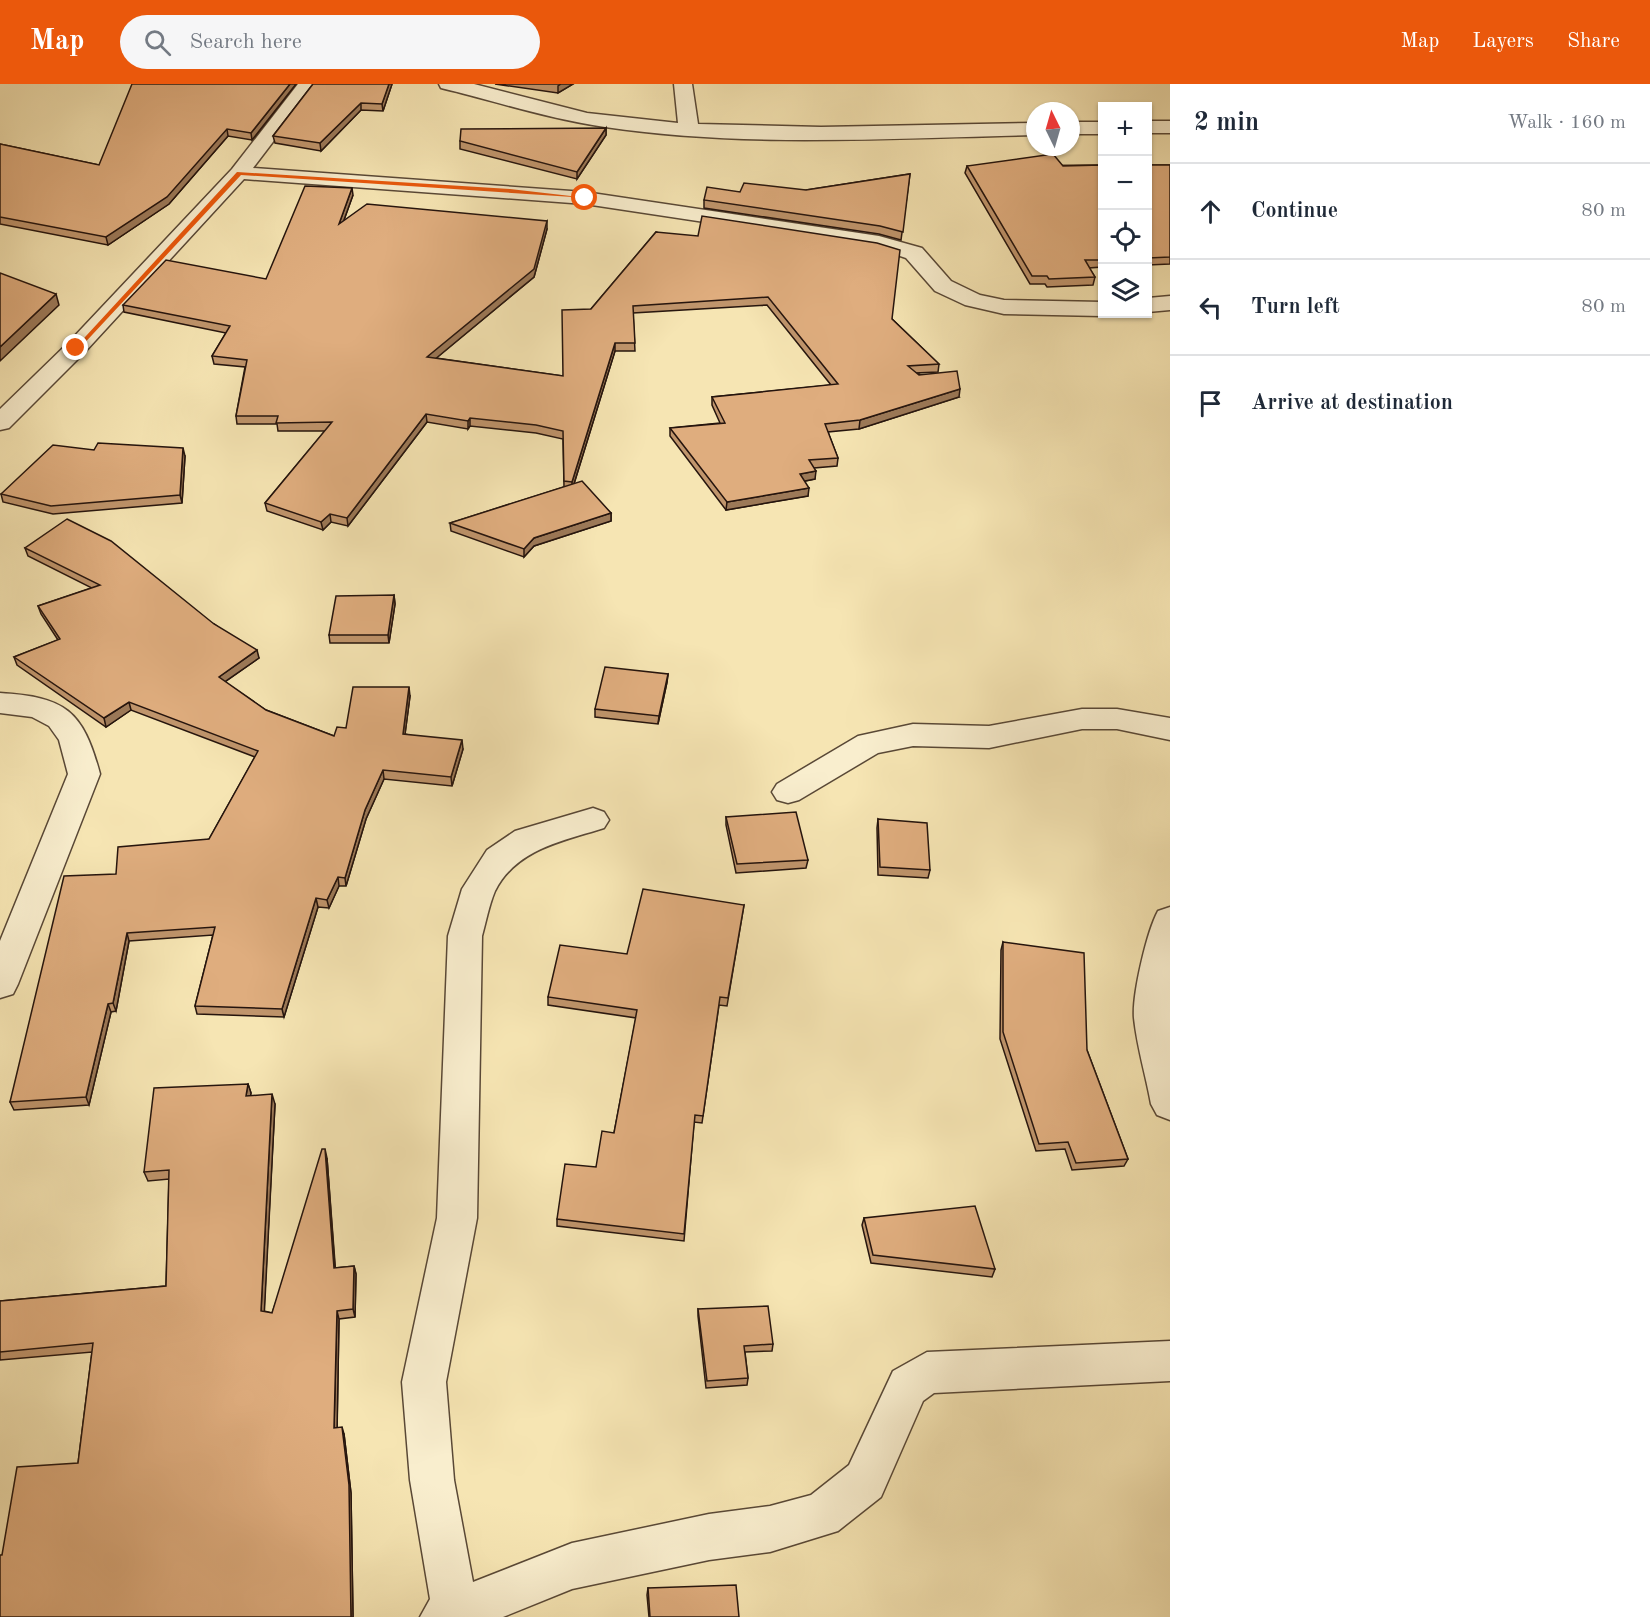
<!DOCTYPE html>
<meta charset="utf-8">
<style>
:root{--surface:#fff;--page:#f6f6f7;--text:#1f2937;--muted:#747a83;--line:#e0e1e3;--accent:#ea580c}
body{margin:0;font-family:"Old Standard TT",serif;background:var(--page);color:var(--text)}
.controls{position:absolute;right:18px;top:18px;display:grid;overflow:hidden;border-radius:0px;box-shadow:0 2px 4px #0004}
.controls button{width:54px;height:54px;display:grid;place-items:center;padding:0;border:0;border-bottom:2px solid var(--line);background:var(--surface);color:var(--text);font:30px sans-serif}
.compass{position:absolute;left:1026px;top:18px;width:54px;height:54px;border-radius:50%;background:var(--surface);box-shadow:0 2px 4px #0004;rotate:355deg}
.stop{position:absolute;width:18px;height:18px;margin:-14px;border:4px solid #ea580c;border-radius:50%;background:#fff}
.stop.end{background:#ea580c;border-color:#fff;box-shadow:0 2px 6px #0008}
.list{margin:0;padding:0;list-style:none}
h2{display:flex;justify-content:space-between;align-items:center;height:78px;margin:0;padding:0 24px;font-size:26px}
h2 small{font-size:20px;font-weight:400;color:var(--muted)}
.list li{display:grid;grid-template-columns:39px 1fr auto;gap:18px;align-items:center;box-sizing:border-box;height:96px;padding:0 24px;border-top:2px solid var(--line)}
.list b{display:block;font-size:22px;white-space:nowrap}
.list em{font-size:20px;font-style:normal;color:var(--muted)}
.icon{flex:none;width:33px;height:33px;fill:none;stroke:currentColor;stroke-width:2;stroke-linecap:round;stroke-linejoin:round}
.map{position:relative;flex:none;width:1170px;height:1533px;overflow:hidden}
header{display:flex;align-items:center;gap:36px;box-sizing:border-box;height:84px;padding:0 30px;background:var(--accent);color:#fff}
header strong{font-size:28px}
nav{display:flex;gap:33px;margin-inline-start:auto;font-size:21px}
.search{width:420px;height:54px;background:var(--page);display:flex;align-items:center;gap:15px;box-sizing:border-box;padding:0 21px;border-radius:33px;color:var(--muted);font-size:22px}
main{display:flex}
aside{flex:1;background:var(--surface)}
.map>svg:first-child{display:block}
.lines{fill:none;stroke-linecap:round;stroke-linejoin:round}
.minor-casing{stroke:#594836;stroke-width:3}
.minor{fill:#f9eece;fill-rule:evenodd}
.wall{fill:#c0956c;stroke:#25140d;stroke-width:1.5}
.shaded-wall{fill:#9c7958;stroke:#25140d;stroke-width:1.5}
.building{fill:#dfad7e;stroke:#25140d;stroke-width:1.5}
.route{fill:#ea580c}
</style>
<header>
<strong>Map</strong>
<div class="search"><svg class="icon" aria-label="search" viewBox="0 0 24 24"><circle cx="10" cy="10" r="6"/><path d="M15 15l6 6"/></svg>Search here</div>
<nav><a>Map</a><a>Layers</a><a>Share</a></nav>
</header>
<main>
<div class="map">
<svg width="1170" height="1533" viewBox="0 0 1170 1533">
<rect width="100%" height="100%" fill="#f6e5b3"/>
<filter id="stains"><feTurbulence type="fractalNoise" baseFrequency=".00333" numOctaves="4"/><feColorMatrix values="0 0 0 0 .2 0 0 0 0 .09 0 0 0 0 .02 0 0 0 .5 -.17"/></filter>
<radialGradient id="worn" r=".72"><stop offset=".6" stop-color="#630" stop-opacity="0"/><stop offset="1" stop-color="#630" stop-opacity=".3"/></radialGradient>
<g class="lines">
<defs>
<g id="minor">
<path d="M298 0H317L253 84 585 108 879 152 922 164 951 197 980 211 1004 216 1102 218V230H1110L1102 232 1004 230 965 221 935 207 906 174 876 164 585 120 244 95 84 269 9 344 0 346V325L68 259 232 85Z"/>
<path d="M439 0H474L587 29 678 39 674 0H692L698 40 821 43 1035 39V51C892 54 746 64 605 43 549 35 495 17 441 4Z"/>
<rect x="1148" y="37" width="22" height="12"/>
<rect x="1071" y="38" width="31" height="12"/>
<path d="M1170 212V226L1148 228V214Z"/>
<path d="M0 609C65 613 83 626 100 690L18 900 13 910 0 914V857L68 690 59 656 49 642 32 633 0 629Z"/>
<path d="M1082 625H1117L1170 634V656L1117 645H1082L989 664 913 662 878 669 799 716 788 719 777 716 772 708 777 700 858 652 913 640 989 642Z"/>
<path d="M593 724 604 728 609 736 604 744C563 757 516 765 495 807 489 821 486 838 482 852L477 1134 446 1298 454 1396 473 1498 572 1459 709 1430 770 1422 811 1411 849 1381 893 1287 927 1268 1170 1257V1297L934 1309 923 1317 881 1413 838 1447 770 1468 709 1476 572 1505 503 1533H420L430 1515 410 1396 402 1298 437 1134 448 852 462 805 487 766 515 747Z"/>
<path d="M1170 823V1036L1157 1031 1151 1020C1146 992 1137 963 1134 934 1132 911 1147 847 1158 827Z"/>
</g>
</defs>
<!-- minor casing -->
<use href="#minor" class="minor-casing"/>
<!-- minor -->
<use href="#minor" class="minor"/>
</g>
<!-- wall -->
<g class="wall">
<path d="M156 0H296L252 56 228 52 169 120 108 161 0 140V60L99 81Z"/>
<path d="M313 0H392L383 27 361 26 321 67 275 59 273 52Z"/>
<path d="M495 0H573L558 9Z"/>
<path d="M606 44V51L577 95 460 65V57Z"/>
<path d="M1102 81V183L1089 184 1095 193 1093 201 1047 203 1045 200H1030L965 89 967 82Z"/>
<path d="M1148 81H1170V180L1148 181Z"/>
<path d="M910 90 901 156 879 150 704 124V116L740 108 806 106Z"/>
<path d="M353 111 344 136 547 145 534 193 436 274 563 292 591 225 656 148 892 235 939 280 938 288 917 289 959 313 859 345 828 348 838 374 837 382 814 384 815 395 805 397 808 412 726 426 670 352V344L720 339 712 321V313L831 301 767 221 633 229 635 267H615L574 400 611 429V437L534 462 524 473 451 447 450 439 564 403 563 355 536 349 470 342 468 345 427 338 348 442 331 438 323 446 267 427 265 419 325 347H278L277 340H237L236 332 245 283 214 280 212 272 226 249 124 228 123 221 266 195Z"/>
<path d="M94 366 185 372 182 419 53 430 3 418 1 410Z"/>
<path d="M25 464 214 540 259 574 225 598 266 626 334 652 346 644 410 612 405 650 463 665 452 702 384 695 366 735 346 802H339L329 824 318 823 284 933 197 930 195 922 213 851 129 857 116 927 111 928 89 1021 14 1026 10 1018 116 790 209 755 255 673 131 626 106 643 17 581 14 573 58 556 41 530 38 522 92 504 28 472Z"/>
<path d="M394 511 395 520 389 559H330L329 551Z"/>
<path d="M668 590 667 598 658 640 595 633V625Z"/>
<path d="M726 733 808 776 806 784 736 789 726 741Z"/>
<path d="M878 735 930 786 928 794 878 791 877 744Z"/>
<path d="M744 821 727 922 719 921 702 1039 694 1038 684 1157 557 1142V1135L596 1083 614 1049 636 934 548 921V913L627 870Z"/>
<path d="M1003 858 1087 966 1128 1075 1124 1082 1072 1086 1065 1065 1036 1067 1000 955 1001 866Z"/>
<path d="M248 1000 251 1009 250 1012 275 1020 264 1227 272 1229 327 1074 335 1184 354 1182 356 1190 355 1233 339 1235 337 1344 344 1350 351 1409 353 1533H0L2 1471 78 1379 92 1268 0 1276V1217L166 1202 169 1095 148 1097 144 1088Z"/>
<path d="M864 1134 995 1185 992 1193 871 1179 862 1141Z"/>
<path d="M698 1225 773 1260 772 1267 745 1268 748 1294 747 1301 706 1304 698 1232Z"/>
<path d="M648 1504 739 1533H649L647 1511Z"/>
</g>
<!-- shaded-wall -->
<g class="shaded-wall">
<path d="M290 0H296L252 56 251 49Z"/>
<path d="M389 0H392L383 27 382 20Z"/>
<path d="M561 0H573L558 9V2Z"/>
<path d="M361 19V26L321 67 320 59Z"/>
<path d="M606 44V51L577 95V88Z"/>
<path d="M227 45 228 52 169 120 108 161 106 153Z"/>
<path d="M352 104 353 111 340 147 339 140Z"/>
<path d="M547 137V145L534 193 428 281 427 273Z"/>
<path d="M56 210 59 221 0 277V263Z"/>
<path d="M615 259V267L572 406V398Z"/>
<path d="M960 305 959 313 859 345 860 336Z"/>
<path d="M426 330 427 338 348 442 347 434Z"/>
<path d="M470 334V342L468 345V337Z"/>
<path d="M183 364 185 372 182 419 180 411Z"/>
<path d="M816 387 815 395 800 398V390Z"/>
<path d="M809 404 808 412 726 426 727 418Z"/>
<path d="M611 429V437L534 462 524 473V465L534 454Z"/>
<path d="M330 430 331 438 323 446 321 438Z"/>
<path d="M394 511 395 520 389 559 388 551Z"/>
<path d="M257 566 259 574 220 601 219 593Z"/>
<path d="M668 590 667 598 658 640 659 632Z"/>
<path d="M409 603 410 612 404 658 403 650Z"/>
<path d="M129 618 131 626 106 643 104 634Z"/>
<path d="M462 656 463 665 452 702 451 693Z"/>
<path d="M383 686 384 695 366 735 346 802 345 794 365 726Z"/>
<path d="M338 793 339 802 329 824 327 816Z"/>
<path d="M316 814 318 823 284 933 282 925Z"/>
<path d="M127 849 129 857 116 927 113 919Z"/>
<path d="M108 920 111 928 89 1021 86 1013Z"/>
<path d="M248 1000 251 1009 249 1022 246 1012Z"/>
<path d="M272 1010 275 1020 264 1235 261 1227Z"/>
<path d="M325 1065 327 1074 336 1192 334 1184Z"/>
<path d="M354 1182 356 1190 355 1233 353 1225Z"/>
<path d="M337 1227 339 1235 337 1352 334 1344Z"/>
<path d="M342 1343 344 1350 351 1409 353 1533H351Z"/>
</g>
<!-- building -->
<g class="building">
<path d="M132 0H290L251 49 227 45 167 113 106 153 0 133V60L99 81Z"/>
<path d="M313 0H389L382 20 361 19 320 59 273 52Z"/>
<path d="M606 44 577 88 460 57 461 45Z"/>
<path d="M1053 70 1063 82 1102 81V176H1085L1095 193 1049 195 1047 192H1032L967 82Z"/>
<path d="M1148 81H1170V173L1148 174Z"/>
<path d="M910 90 903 148 880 142 704 116 707 103 740 108 744 99 806 106Z"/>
<path d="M305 102 352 104 339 140 367 120 547 137 534 185 427 273 563 292 562 226 591 225 656 148 698 152 702 132 877 159 900 166 892 235 939 280 908 282 919 291 957 287 960 305 860 336 825 340 838 374 809 376 816 387 800 390 809 404 727 418 670 344 725 339 712 313 838 300 768 213 633 222 635 259H615L572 398 564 397 563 347 536 341 470 334 468 337 426 330 347 434 330 430 321 438 265 419 332 338 276 339 278 332H236L247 276 212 272 230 242 123 221 166 176 266 195Z"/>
<path d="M0 189 56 210 0 263Z"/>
<path d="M98 359 183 364 180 411 51 422 1 410 53 361 94 366Z"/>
<path d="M582 397 611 429 534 454 524 465 450 439Z"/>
<path d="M67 435 111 457 214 540 257 566 219 593 266 626 334 652 337 643 346 644 353 603H409L403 650 462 656 451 693 383 686 365 726 345 794 338 793 327 816 316 814 282 925 195 922 215 843 127 849 113 919 108 920 86 1013 10 1018 64 792 116 790 118 763 209 755 258 667 129 618 104 634 14 573 60 555 38 522 100 501 25 464Z"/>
<path d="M394 511 388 551H329L336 512Z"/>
<path d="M605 583 668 590 659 632 595 625Z"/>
<path d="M796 728 808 776 737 780 726 733Z"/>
<path d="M878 735 927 739 930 786 880 783Z"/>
<path d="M643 805 744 821 728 914 720 913 703 1032 695 1031 684 1150 557 1135 565 1080 596 1083 602 1047 614 1049 637 926 548 913 560 861 627 870Z"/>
<path d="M1003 858 1084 869 1087 966 1128 1075 1076 1079 1068 1058 1039 1060 1003 948Z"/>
<path d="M248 1000 246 1012 272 1010 261 1227 272 1229 322 1065H325L334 1184 354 1182 353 1225 337 1227 334 1344 342 1343 349 1401 351 1533H0V1471H2L17 1383 78 1379 93 1259 0 1268V1217L166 1202 169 1086 144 1088 154 1004Z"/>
<path d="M975 1122 995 1185 873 1171 864 1134Z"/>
<path d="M768 1222 773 1260 744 1262 748 1294 707 1297 698 1225Z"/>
<path d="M736 1501 739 1533H650L648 1504Z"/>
</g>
<!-- route -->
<path class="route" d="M237 88 510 105 588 114 241 91 79 265H74Z"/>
<rect width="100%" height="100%" filter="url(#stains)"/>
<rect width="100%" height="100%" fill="url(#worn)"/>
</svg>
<div class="controls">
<button>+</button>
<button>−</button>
<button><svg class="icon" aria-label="locate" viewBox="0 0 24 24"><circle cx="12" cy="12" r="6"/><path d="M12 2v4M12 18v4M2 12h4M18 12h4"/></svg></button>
<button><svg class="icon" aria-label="layers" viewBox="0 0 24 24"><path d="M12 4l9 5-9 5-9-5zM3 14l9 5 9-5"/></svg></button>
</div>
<svg class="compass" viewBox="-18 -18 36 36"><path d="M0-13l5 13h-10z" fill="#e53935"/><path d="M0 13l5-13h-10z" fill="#747a83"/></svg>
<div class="stop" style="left:585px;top:114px"></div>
<div class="stop end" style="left:76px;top:264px"></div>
</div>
<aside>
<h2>2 min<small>Walk · 160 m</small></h2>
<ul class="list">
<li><svg class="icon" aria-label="ahead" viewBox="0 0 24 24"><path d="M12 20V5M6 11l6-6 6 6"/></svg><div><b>Continue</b></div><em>80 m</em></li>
<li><svg class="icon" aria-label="left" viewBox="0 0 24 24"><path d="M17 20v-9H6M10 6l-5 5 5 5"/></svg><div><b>Turn left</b></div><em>80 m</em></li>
<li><svg class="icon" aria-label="arrive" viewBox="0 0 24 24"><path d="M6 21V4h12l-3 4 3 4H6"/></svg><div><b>Arrive at destination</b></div></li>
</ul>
</aside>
</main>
